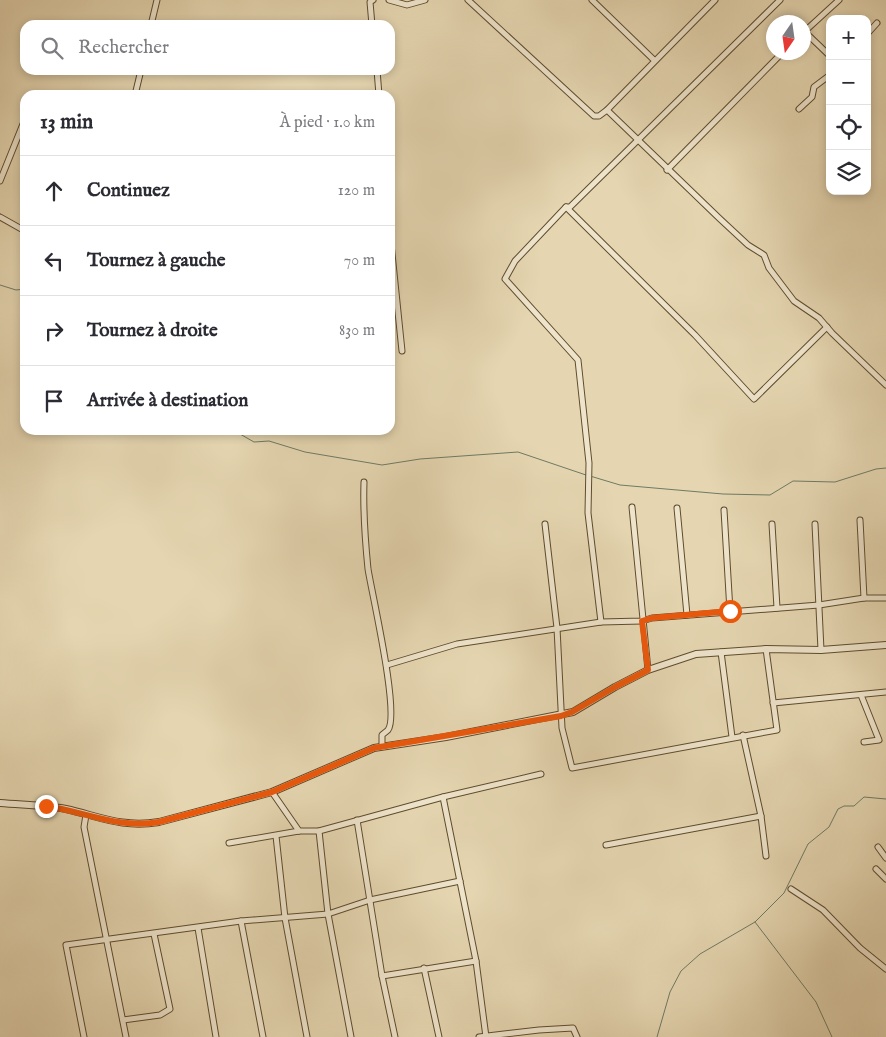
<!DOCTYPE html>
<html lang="fr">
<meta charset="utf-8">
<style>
:root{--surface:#fff;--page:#f2f2f3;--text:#2b2b33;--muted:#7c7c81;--line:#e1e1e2}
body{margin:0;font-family:"IM FELL English",serif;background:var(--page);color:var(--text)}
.controls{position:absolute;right:15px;top:15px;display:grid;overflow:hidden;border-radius:10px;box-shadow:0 2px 8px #0003}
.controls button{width:45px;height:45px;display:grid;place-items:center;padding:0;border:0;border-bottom:1px solid var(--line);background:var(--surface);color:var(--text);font:25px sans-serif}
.compass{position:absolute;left:766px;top:15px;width:45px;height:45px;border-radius:50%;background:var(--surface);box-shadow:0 2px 8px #0003;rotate:193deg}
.stop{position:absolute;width:15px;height:15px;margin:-11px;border:4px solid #ea580c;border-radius:50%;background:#fff}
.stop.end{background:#ea580c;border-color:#fff;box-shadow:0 1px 5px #0008}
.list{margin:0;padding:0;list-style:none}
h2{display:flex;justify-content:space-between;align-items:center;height:65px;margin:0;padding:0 20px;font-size:21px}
h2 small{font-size:16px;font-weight:400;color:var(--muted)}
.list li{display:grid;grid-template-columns:32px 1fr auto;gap:15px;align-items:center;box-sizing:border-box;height:70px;padding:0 20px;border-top:1px solid var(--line)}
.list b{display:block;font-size:19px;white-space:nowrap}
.list em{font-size:16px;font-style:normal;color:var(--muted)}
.icon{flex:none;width:28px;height:28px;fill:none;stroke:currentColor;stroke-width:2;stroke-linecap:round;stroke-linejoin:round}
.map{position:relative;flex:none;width:886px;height:1037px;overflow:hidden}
.search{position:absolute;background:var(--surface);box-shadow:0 2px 8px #0003;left:20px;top:20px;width:375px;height:55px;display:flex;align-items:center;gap:12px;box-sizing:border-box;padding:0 18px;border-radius:15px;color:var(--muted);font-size:19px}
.panel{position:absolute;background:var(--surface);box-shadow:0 2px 8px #0003;left:20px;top:90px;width:375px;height:345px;border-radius:15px}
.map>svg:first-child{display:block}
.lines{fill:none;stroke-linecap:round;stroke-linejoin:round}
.stream{stroke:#6e7b65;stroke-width:1}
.minor-casing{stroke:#5f4c2c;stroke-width:7}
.tertiary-casing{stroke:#5f4c2c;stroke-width:8}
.minor{stroke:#eee4cc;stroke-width:5}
.tertiary{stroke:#eee4cc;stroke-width:6}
.route{stroke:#ea580c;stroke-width:6}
</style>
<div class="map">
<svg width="886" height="1037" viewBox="0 0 886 1037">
<rect width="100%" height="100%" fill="#e5d6b1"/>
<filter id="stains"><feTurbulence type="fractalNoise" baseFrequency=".004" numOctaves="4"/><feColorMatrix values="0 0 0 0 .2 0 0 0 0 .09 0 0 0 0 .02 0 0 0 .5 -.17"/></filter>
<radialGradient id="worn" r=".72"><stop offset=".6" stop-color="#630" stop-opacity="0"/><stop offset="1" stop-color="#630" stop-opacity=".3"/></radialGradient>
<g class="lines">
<!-- stream -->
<g class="stream">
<path d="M0 285 16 290 25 289"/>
<path d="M233 430 254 442 269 441 305 452 382 465 420 459 518 452 586 475"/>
<path d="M590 476 620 485 723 494 770 495 793 481 835 482 876 469 886 468"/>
<path d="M755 922 816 1002 832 1037"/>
<path d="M657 1037 670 992 681 971 700 954 755 922 784 893 808 844 829 827 838 809 844 806H854L864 797 886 799"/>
</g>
<defs>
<g id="minor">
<path d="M389 0 407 5 425 0"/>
<path d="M468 0 594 116H599L607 110 719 218 748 245 764 255 769 268 794 301 819 318 832 333 886 385"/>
<path d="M592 0 654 60"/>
<path d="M151 25 157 0"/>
<path d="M372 25 370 2 373 0"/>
<path d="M804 31 830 56"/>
<path d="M804 32 839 0"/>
<path d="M867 34 877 23"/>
<path d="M377 70 379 95"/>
<path d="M135 95 141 70"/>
<path d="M799 109 812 97 814 87 830 75"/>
<path d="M607 110 715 0"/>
<path d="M667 170 783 52"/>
<path d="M0 181 25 119"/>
<path d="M566 207 695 335 754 399 827 327"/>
<path d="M0 217 25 231"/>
<path d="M390 234 402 351"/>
<path d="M364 482C363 511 365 539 368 569 372 594 400 714 388 730 386 732 384 733 382 735V746"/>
<path d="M632 507 648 670"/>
<path d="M677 508 687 615"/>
<path d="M724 510 730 611"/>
<path d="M860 520 864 598"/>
<path d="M545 524 557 628 562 728 572 768 777 730 766 649"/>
<path d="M772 524 777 608"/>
<path d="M815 524 821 650"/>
<path d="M601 622 588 513 589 463 578 360 505 279 515 261 566 207H570L780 0"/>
<path d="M721 652 732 737"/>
<path d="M387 665 457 644 601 622 642 621 652 618 819 605 864 598H886"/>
<path d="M861 695 879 740 864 742"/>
<path d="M773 703 886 692"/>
<path d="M743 735 761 816 766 856"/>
<path d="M272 792 299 831"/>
<path d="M443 797 476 961 486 1037"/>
<path d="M86 815 84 827 126 1037"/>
<path d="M357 820 382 976 395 1037"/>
<path d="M319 831 328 914 351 1037"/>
<path d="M276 836 285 918 307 1037"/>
<path d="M229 843 299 831H319L443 797 541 774"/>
<path d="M606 845 761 816"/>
<path d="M878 847 886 858"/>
<path d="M876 869 886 879"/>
<path d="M791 889 823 910 860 948 886 969"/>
<path d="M241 921 263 1037"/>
<path d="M198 928 216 1037"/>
<path d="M424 968 439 1037"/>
<path d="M382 976 476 961"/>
<path d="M123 1020 160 1015 170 1009 154 934"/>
<path d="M84 1037 66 945 241 921 328 914 370 900 460 881"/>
<path d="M479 1037 539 1030 573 1028 577 1037"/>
</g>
<path id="tertiary" d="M0 803C22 805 45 805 66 809 101 817 123 828 159 822L272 792 374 748 446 737 573 712 615 687 648 670 696 654 766 649 821 650 886 645"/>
</defs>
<!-- minor casing -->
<use href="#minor" class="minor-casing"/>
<!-- tertiary casing -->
<use href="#tertiary" class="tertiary-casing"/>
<!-- minor -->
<use href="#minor" class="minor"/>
<!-- tertiary -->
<use href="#tertiary" class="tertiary"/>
</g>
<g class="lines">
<!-- route -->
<path class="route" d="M46 806C85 812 119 829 159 822L272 792 374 748 561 716 572 712 615 687 648 670 642 621 652 618 730 611"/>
</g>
<rect width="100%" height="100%" filter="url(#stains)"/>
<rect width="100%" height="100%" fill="url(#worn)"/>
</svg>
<div class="controls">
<button>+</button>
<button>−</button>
<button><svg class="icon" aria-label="locate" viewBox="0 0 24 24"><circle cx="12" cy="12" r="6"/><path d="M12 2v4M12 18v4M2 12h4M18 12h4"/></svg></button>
<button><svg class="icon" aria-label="layers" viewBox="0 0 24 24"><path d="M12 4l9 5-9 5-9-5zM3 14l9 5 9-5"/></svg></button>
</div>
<svg class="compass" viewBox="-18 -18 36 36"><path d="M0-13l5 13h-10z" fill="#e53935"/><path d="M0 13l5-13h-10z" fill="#7c7c81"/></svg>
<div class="stop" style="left:730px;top:611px"></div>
<div class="stop end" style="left:46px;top:806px"></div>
<div class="search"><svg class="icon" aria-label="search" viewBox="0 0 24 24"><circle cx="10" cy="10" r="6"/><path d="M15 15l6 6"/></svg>Rechercher</div>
<section class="panel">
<h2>13 min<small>À pied · 1.0 km</small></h2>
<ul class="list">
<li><svg class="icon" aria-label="ahead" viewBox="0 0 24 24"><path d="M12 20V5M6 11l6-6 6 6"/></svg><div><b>Continuez</b></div><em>120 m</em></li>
<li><svg class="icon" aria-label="left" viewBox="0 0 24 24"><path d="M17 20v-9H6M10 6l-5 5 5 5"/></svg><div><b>Tournez à gauche</b></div><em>70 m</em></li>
<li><svg class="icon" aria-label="right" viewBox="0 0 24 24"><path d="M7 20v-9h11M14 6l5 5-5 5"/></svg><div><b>Tournez à droite</b></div><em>830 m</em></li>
<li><svg class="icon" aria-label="arrive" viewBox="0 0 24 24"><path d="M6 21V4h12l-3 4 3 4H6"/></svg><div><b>Arrivée à destination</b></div></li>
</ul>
</section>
</div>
